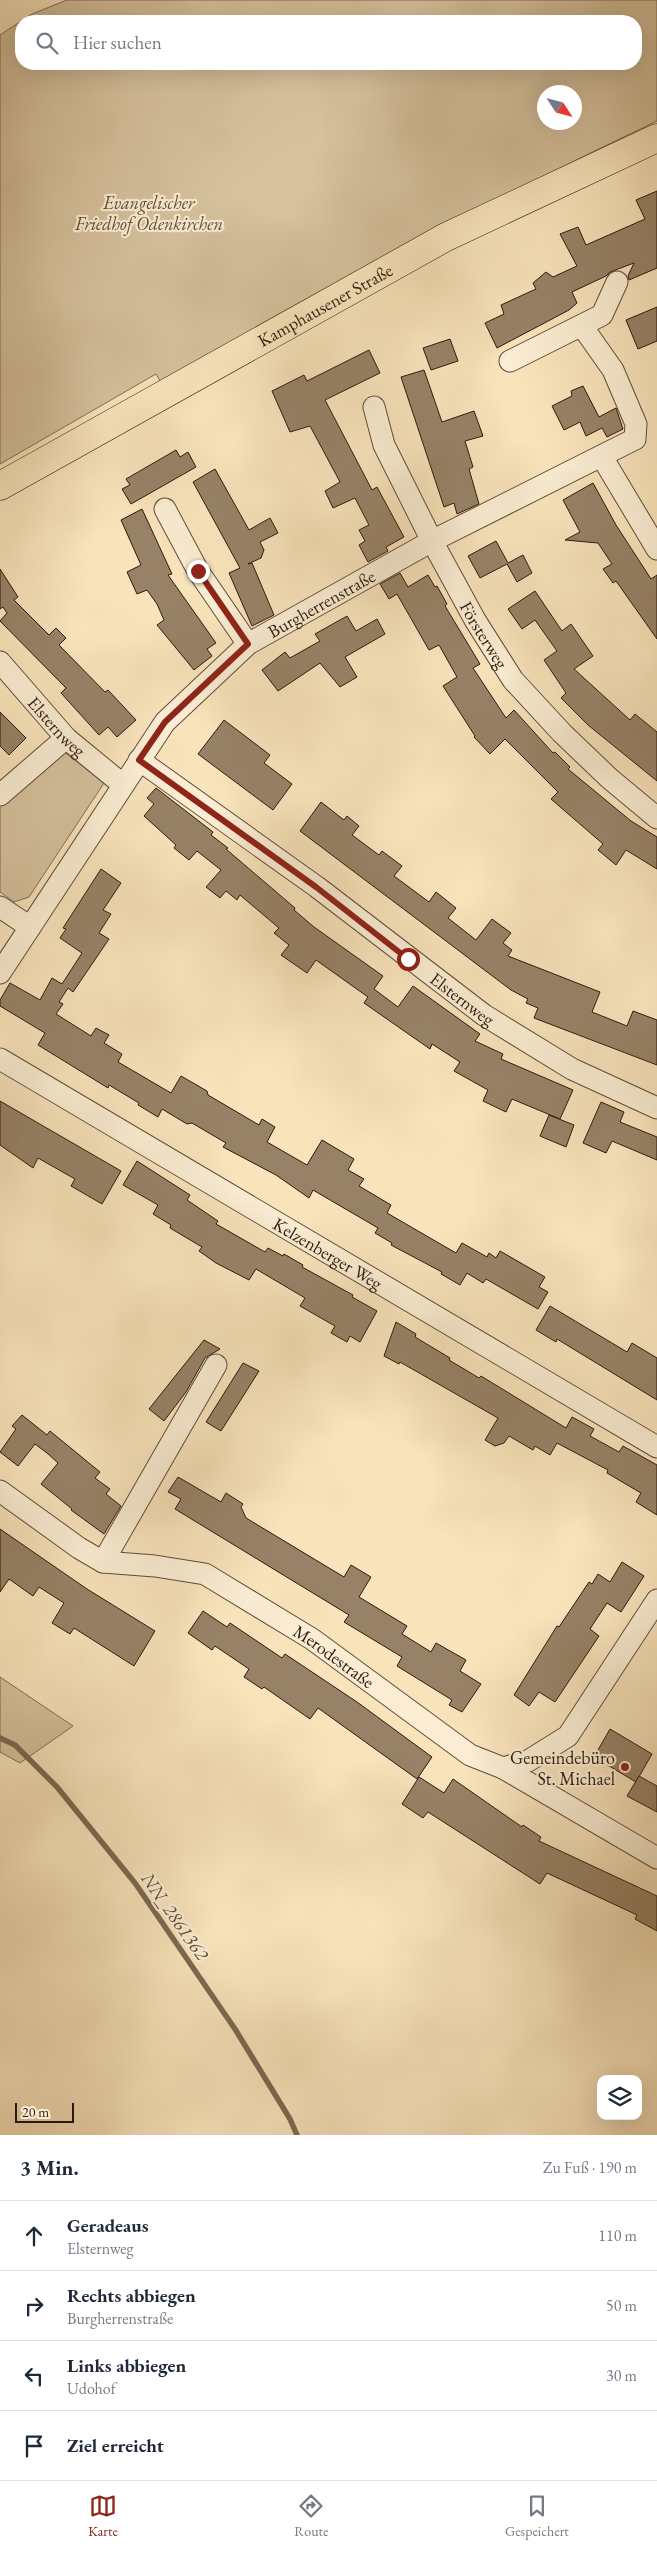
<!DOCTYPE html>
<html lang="de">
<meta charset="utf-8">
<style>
:root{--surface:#fff;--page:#f6f6f7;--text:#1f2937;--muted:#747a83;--line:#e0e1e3;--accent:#8f2418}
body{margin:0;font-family:"EB Garamond",serif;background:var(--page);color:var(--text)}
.controls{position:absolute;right:15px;bottom:15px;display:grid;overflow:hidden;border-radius:10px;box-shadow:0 5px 20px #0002}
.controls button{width:45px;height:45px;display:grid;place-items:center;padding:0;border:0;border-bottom:1px solid var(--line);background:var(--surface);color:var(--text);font:25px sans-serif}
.compass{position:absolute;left:537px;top:85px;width:45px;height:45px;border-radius:50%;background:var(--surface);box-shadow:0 5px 20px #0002;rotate:126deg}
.scale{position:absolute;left:15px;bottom:12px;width:59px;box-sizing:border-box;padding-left:5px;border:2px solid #2d190c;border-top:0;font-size:14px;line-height:18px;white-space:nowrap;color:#2d190c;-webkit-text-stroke:4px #faedd3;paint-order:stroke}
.stop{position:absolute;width:15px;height:15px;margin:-11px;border:4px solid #8f2418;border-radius:50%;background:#fff}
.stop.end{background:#8f2418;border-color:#fff;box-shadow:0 1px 5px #0008}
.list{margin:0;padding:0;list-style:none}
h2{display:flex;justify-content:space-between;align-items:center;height:65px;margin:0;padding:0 20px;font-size:21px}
h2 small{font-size:16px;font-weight:400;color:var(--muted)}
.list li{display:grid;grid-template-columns:32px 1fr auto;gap:15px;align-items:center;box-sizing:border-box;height:70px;padding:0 20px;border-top:1px solid var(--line)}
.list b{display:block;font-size:19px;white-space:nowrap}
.list p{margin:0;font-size:16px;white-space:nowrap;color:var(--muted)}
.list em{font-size:16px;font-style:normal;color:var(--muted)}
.icon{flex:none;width:28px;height:28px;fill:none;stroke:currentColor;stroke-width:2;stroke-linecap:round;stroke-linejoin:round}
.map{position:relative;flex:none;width:657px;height:2135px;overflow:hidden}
.search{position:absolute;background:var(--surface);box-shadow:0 5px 20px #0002;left:15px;right:15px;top:15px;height:55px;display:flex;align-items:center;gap:12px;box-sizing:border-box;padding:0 18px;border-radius:20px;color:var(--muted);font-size:19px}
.sheet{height:345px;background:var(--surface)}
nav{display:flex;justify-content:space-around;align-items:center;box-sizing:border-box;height:70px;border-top:1px solid var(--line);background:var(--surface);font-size:14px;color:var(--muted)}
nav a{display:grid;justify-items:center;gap:2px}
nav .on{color:var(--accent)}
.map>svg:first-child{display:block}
.green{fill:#d5c19d;stroke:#816d54;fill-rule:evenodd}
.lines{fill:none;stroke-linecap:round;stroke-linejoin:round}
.stream{stroke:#7d6952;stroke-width:5.5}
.building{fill:#978267;stroke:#2d190c}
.minor-casing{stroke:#604c38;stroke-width:23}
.major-casing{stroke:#2d190c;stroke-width:29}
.minor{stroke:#faedd3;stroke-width:21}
.major{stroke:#f8e3bb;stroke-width:28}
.route{stroke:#8f2418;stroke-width:6}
.poi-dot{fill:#8f2418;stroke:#faedd3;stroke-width:2}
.labels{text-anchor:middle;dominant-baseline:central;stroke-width:4.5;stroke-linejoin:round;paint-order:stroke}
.park-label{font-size:18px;font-style:italic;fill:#5f4b38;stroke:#faedd3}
.street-label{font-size:18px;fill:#2d190c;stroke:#faedd3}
.poi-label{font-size:18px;fill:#2d190c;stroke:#faedd3;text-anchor:end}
.water-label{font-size:19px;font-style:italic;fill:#634e3a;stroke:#faedd3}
</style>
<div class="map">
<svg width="657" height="2135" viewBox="0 0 657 2135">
<rect width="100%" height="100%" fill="#f8e3bb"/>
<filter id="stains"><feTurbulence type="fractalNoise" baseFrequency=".004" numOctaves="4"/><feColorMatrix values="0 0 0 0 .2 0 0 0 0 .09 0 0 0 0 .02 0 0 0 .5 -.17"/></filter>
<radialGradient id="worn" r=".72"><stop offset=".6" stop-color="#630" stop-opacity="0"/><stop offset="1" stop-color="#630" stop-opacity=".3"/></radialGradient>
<!-- green -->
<g class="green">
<path d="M67 0H657V121C488 201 323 289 160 381L156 374 0 464V35L32 14ZM21 21H636V64H21ZM544 92H574V122H544Z"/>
<path d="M63 751 104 783 29 897 14 902 0 892V805Z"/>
<path d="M0 1677 73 1726 20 1763 0 1752Z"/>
</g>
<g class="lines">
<!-- stream -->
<path class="stream" d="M0 1738 15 1745 57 1787 135 1883 235 2029 290 2119 297 2135"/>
</g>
<!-- building -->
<g class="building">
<path d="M657 191V268L629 280 628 276 634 263 610 272 606 276 572 292 577 303 569 310 497 348 485 323 504 314 501 305 536 289 533 283 546 272 553 277 577 266 560 234 578 227 586 245 645 219 636 200Z"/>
<path d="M657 307V341L638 349 626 320Z"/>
<path d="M450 339 458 361 431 370 423 348Z"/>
<path d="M369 350 380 373 325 400 372 490 377 487 404 537 386 547 388 551 368 562 359 545 365 541 359 530 369 525 355 498 333 508 325 491 340 482 310 426 290 432 272 391 304 375 307 381Z"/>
<path d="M424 370 442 422 474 411 483 436 465 441 473 467 469 469 479 504 457 514 454 503 444 507 401 377Z"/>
<path d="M583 386 599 417 616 408 623 429 607 437 602 428 586 436 580 422 564 430 552 406 572 396 571 391Z"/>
<path d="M176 450 180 457 188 452 196 467 131 504 122 489 130 485 126 479Z"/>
<path d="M215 469 249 530 270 518 278 533 260 542 264 550 261 558 248 564 252 563 274 615 252 626 229 573 240 568 193 482Z"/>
<path d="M593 483 616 525 651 579 657 575V639L616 581 613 583 603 569 612 564 598 543 565 540 580 532 563 500Z"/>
<path d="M142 509 172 574 168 575 216 643 207 649 212 656 194 670 157 625 164 620 157 604 147 590 137 594 127 572 141 565 121 520Z"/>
<path d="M496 541 508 563 523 555 532 573 517 582 507 564 480 578 468 556Z"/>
<path d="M0 569 18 597 14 600 49 635 56 628 66 638 59 645 105 692 108 690 136 720 117 737 108 727 99 735 61 693 66 688 0 621 7 613 3 607 0 609Z"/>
<path d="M400 573 408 587 428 575 435 587 437 586 447 604 445 606 480 664 473 668 506 718 514 710 553 753 555 752 570 767 568 769 631 821 657 837V869L626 850 616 865 598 850 603 844 551 799 558 792 505 739 490 754 474 737 475 736 443 686 457 677 439 645 429 650 397 594 389 599 380 584Z"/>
<path d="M535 591 562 631 571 624 593 656 574 669 630 720 635 714 657 732V781L588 725 561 698 566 693 544 660 557 651 535 620 522 629 508 609Z"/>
<path d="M347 616 356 631 377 619 385 634 345 657 357 677 340 687 320 663 278 691 262 670 285 652 290 658 320 641 315 634Z"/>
<path d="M0 712 26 738 9 755 0 746Z"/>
<path d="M224 720 270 755 264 763 292 784 273 810 198 754Z"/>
<path d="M156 788 213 832 211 835 228 848 226 849 295 908 294 910 314 927 383 976 374 989 398 1007 413 986 480 1034 475 1041 503 1054 501 1059 573 1090 560 1119 512 1099 506 1112 483 1101 488 1090 454 1071 460 1062 432 1044 430 1049 364 1003 368 997 316 960 307 973 281 955 289 945 274 933 279 928 240 895 237 900 226 891 220 898 206 887 221 870 197 851 189 860 174 848 176 845 144 816 154 804 147 798Z"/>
<path d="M321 802 344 820 347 816 359 826 352 835 379 855 382 851 402 866 394 876 429 902 436 892 456 908 448 918 476 940 492 919 511 933 503 943 512 950 508 956 600 992 592 1012 627 1026 633 1011 657 1020V1065L534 1018 538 1008 526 1003 528 999 511 990 300 831Z"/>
<path d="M101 869 121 883 103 910 111 914 99 933 109 939 73 992 68 988 59 1002 63 1004 56 1014 91 1036 96 1028 109 1035 104 1043 122 1054 118 1062 171 1093 181 1076 207 1091 208 1095 259 1125 262 1119 275 1127 267 1142 307 1165 322 1140 354 1159 348 1170 364 1179 359 1186 391 1205 387 1213 456 1253 462 1243 487 1257 489 1253 496 1258 500 1251 545 1277 539 1287 548 1292 538 1309 486 1279 483 1283 467 1273 460 1285 441 1274 442 1272 391 1245 392 1243 375 1233 378 1228 313 1190 309 1198 276 1175 223 1147 226 1143 192 1123 187 1124 162 1109 158 1117 138 1105 139 1103 109 1085 108 1088 38 1045 45 1033 0 1006V1000L10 983 40 1000 52 978 62 984 82 953 60 938 66 929 63 928Z"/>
<path d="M0 1101 121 1171 102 1204 71 1186 75 1179 38 1158 33 1168 0 1145Z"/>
<path d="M601 1102 624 1112 620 1122 657 1137V1160L612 1141 606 1153 583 1143Z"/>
<path d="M549 1115 574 1125 566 1147 540 1136Z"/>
<path d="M137 1161 190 1195 187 1200 218 1221 216 1224 265 1252 268 1248 283 1256 284 1254 303 1265 302 1267 353 1295 352 1297 377 1311 360 1342 350 1336 347 1342 331 1333 335 1326 300 1306 305 1298 256 1269 249 1280 216 1263 199 1251 202 1247 170 1228 171 1225 153 1214 158 1205 123 1185Z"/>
<path d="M550 1306 627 1352 632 1343 657 1358V1400L557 1339 556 1342 536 1330Z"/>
<path d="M396 1322 416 1334 415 1337 450 1358 449 1360 479 1378 481 1376 566 1428 572 1417 594 1429 590 1436 619 1452 623 1446 657 1465V1515L636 1502 641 1493 607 1473 608 1470 557 1443 550 1455 535 1446 533 1450 509 1436 504 1443 495 1446 485 1440 498 1418 400 1362 399 1364 384 1356Z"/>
<path d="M204 1340 220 1349 205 1358 186 1392 164 1421 149 1409Z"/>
<path d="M243 1363 259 1371 221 1431 206 1422Z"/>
<path d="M22 1415 47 1435 50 1431 100 1472 95 1478 110 1489 106 1494 121 1506 104 1534 71 1510 72 1509 41 1484 58 1463 47 1453 35 1444 18 1466 0 1452 16 1429 12 1426Z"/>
<path d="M178 1477 221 1502 226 1493 243 1504 241 1507 246 1518 344 1577 351 1565 371 1577 359 1597 407 1626 402 1634 431 1652 436 1643 466 1660 460 1671 481 1684 462 1712 449 1705 452 1700 397 1666 402 1657 344 1622 349 1615 175 1509 181 1499 168 1492Z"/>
<path d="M0 1529 87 1589 155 1631 134 1666 74 1628 70 1634 52 1623 64 1603 39 1587 33 1596 9 1579 0 1592Z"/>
<path d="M622 1562 644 1576 621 1612 607 1603 590 1629 599 1636 555 1702 539 1692 529 1706 514 1695 557 1626 559 1627 589 1582 592 1584 598 1574 610 1582Z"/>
<path d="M203 1611 227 1627 230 1623 282 1658 285 1654 357 1702 432 1757 417 1779 318 1708 310 1719 264 1687 262 1689 244 1677 249 1669 215 1646 212 1650 188 1633Z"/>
<path d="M610 1729 652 1754 636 1782 594 1757Z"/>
<path d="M639 1776 657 1786V1812L627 1796Z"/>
<path d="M419 1777 444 1793 453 1779 522 1827 523 1825 541 1837 539 1841 657 1896V1931L635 1919 637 1915 547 1873 540 1884 428 1812 423 1818 402 1804Z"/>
</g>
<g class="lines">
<defs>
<g id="minor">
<path d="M510 361 602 315 617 282"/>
<path id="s1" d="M374 407 384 445 432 541 475 620 513 680 562 733 609 778 657 818"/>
<path d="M602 457 657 549"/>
<path d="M165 509 198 571 248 644"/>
<path id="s2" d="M0 662 66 738 122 784"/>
<path id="s3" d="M139 760 317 887 484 1015 572 1069 657 1108"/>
<path d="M0 795 66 738"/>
<path d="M0 907 30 927"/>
<path id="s4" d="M0 973 165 722 248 644 432 541 635 439 636 424 613 370 582 326"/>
<path id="s5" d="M0 1059 657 1447"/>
<path id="s6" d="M0 1491 79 1548 103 1562 155 1566 205 1574 312 1639 470 1755 503 1768 657 1858"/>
<path d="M103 1562 216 1365"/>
<path d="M503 1768 528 1761 568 1736 657 1600"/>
</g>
<g id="major">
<path id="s7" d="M0 486 446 237 657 138"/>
</g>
</defs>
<!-- minor casing -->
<use href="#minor" class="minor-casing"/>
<!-- major casing -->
<use href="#major" class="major-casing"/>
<!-- minor -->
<use href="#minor" class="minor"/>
<!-- major -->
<use href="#major" class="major"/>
</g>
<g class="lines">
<!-- route -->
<path class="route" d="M198 571 248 644 165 722 139 760 316 887 408 959"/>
</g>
<!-- markers -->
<circle class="poi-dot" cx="625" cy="1767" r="5"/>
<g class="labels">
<!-- park labels -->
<g class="park-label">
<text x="149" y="202">Evangelischer<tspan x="149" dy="21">Friedhof Odenkirchen</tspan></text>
</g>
<!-- street labels -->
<g class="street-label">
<text stroke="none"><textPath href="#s7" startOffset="372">Kamphausener Straße</textPath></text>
<text stroke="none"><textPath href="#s4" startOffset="498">Burgherrenstraße</textPath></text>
<text stroke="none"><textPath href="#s1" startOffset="254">Försterweg</textPath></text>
<text stroke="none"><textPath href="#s2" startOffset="86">Elsternweg</textPath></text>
<text stroke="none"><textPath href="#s3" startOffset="402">Elsternweg</textPath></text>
<text stroke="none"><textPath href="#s5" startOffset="381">Kelzenberger Weg</textPath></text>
<text stroke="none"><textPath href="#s6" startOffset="381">Merodestraße</textPath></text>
</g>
<!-- poi labels -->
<g class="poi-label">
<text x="615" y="1757">Gemeindebüro<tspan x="615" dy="21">St. Michael</tspan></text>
</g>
<!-- water labels -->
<g class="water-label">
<text transform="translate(175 1916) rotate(55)">NN_2861362</text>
</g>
</g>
<rect width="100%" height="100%" filter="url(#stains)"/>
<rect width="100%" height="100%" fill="url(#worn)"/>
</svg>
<div class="controls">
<button><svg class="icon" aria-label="layers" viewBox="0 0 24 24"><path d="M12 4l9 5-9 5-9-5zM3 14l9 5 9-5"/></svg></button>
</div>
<svg class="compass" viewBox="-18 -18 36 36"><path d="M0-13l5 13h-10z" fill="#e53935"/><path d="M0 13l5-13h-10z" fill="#747a83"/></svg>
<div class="scale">20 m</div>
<div class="stop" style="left:408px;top:959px"></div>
<div class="stop end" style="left:198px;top:571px"></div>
<div class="search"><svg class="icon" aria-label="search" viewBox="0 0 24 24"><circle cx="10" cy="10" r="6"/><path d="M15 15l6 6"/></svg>Hier suchen</div>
</div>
<section class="sheet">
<h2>3 Min.<small>Zu Fuß · 190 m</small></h2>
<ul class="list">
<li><svg class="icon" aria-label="ahead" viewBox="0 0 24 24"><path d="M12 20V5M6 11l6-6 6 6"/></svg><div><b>Geradeaus</b><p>Elsternweg</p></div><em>110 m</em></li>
<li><svg class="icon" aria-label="right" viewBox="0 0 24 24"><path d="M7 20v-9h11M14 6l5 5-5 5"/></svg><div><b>Rechts abbiegen</b><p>Burgherrenstraße</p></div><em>50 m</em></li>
<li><svg class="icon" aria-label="left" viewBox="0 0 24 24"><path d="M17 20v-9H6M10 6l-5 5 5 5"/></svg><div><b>Links abbiegen</b><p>Udohof</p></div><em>30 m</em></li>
<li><svg class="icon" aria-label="arrive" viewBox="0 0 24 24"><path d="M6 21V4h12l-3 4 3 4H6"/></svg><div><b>Ziel erreicht</b></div></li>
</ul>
</section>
<nav>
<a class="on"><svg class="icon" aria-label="map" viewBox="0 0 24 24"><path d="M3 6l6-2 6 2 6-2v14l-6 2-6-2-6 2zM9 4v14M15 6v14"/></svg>Karte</a>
<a><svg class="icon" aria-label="directions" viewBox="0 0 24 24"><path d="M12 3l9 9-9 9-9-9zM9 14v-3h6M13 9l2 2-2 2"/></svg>Route</a>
<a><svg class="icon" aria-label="saved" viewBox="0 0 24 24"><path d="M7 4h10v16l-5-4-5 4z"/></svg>Gespeichert</a>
</nav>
